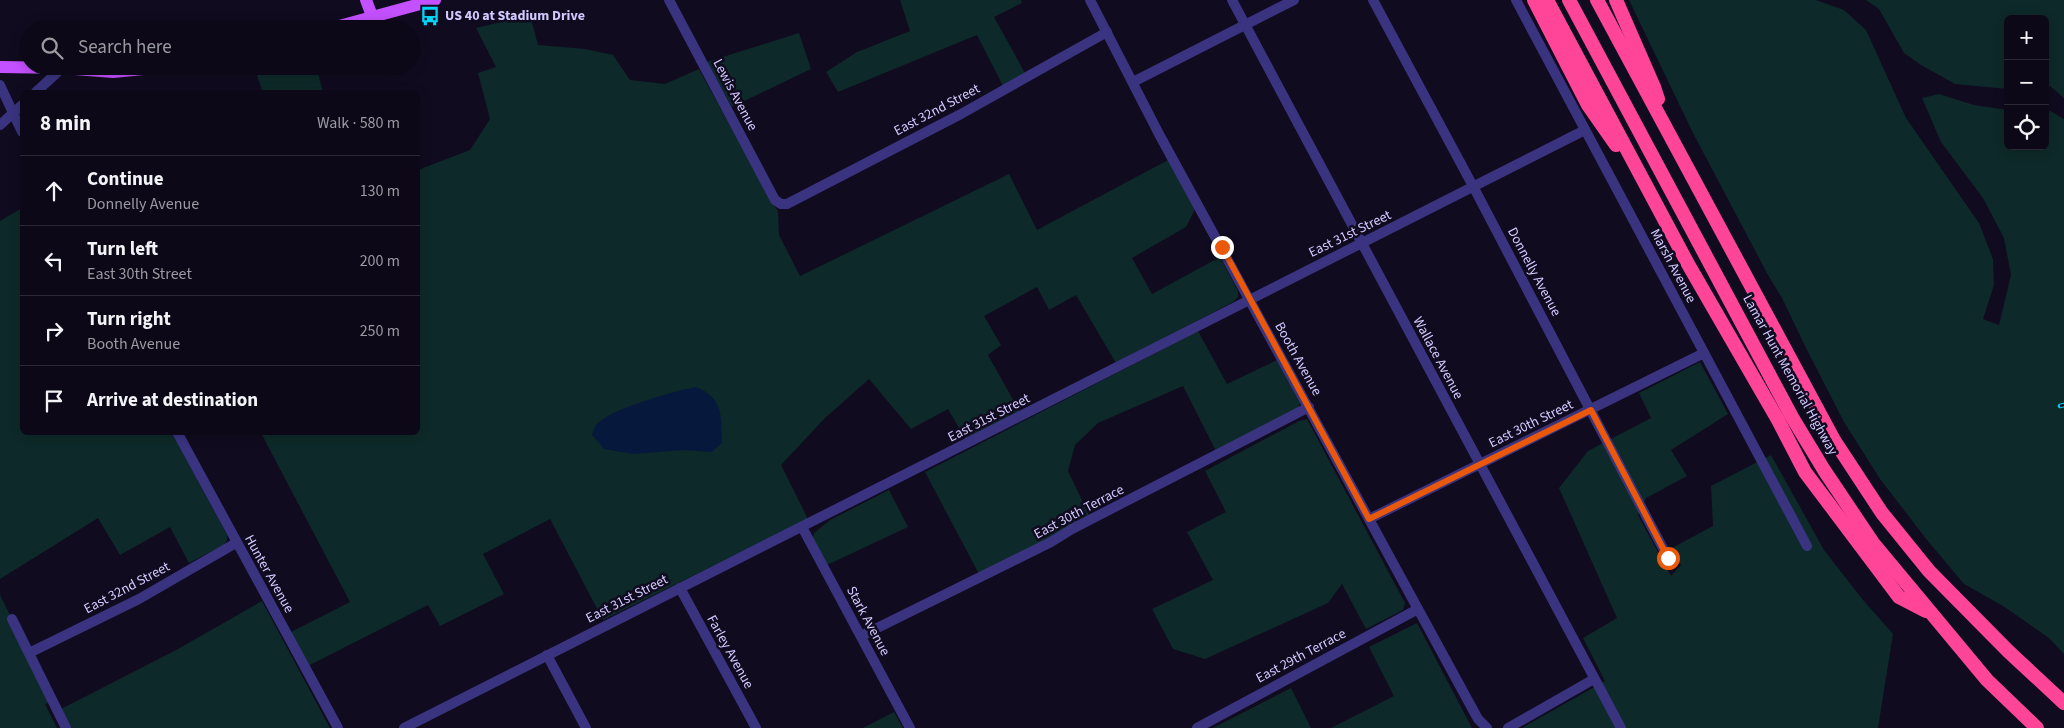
<!DOCTYPE html>
<meta charset="utf-8">
<style>
:root{--surface:#0c0817;--page:#1a1624;--text:#f1f3f6;--muted:#9a9aa1;--line:#2c2936}
body{margin:0;font-family:"Source Sans 3",sans-serif;background:var(--page);color:var(--text)}
.controls{position:absolute;right:15px;top:15px;display:grid;overflow:hidden;border-radius:8px;box-shadow:0 2px 12px #0003}
.controls button{width:45px;height:45px;display:grid;place-items:center;padding:0;border:0;border-bottom:1px solid var(--line);background:var(--surface);color:var(--text);font:25px sans-serif}
.stop{position:absolute;width:15px;height:15px;margin:-11px;border:4px solid #ea580c;border-radius:50%;background:#fff}
.stop.end{background:#ea580c;border-color:#fff;box-shadow:0 1px 5px #0008}
.list{margin:0;padding:0;list-style:none}
h2{display:flex;justify-content:space-between;align-items:center;height:65px;margin:0;padding:0 20px;font-size:21px}
h2 small{font-size:16px;font-weight:400;color:var(--muted)}
.list li{display:grid;grid-template-columns:32px 1fr auto;gap:15px;align-items:center;box-sizing:border-box;height:70px;padding:0 20px;border-top:1px solid var(--line)}
.list b{display:block;font-size:19px;white-space:nowrap}
.list p{margin:0;font-size:16px;white-space:nowrap;color:var(--muted)}
.list em{font-size:16px;font-style:normal;color:var(--muted)}
.icon{flex:none;width:28px;height:28px;fill:none;stroke:currentColor;stroke-width:2;stroke-linecap:round;stroke-linejoin:round}
.map{position:relative;flex:none;width:2064px;height:728px;overflow:hidden}
.search{position:absolute;background:var(--surface);box-shadow:0 2px 12px #0003;left:20px;top:20px;width:400px;height:55px;display:flex;align-items:center;gap:12px;box-sizing:border-box;padding:0 18px;border-radius:28px;color:var(--muted);font-size:19px}
.panel{position:absolute;background:var(--surface);box-shadow:0 2px 12px #0003;left:20px;top:90px;width:400px;height:345px;border-radius:8px}
.map>svg:first-child{display:block}
.green{fill:#0e2929}
.water{fill:#07183d}
.lines{fill:none;stroke-linecap:round;stroke-linejoin:round}
.minor{stroke:#3a3480;stroke-width:10}
.major{stroke:#c451ff;stroke-width:12}
.highway{stroke:#ff4597;stroke-width:14}
.rail-casing{stroke:#00d3f5;stroke-width:4.5}
.rail{stroke:#100b1f;stroke-width:2.5;stroke-dasharray:8;stroke-linecap:butt}
.route{stroke:#ea580c;stroke-width:6}
.labels{text-anchor:middle;dominant-baseline:central;stroke-width:5;stroke-linejoin:round;paint-order:stroke}
.poi-label{font-size:14px;font-weight:bold;fill:#d2caff;stroke:#100b1f;text-anchor:start}
.street-label{font-size:14px;fill:#d2caff;stroke:#100b1f}
</style>
<div class="map">
<svg width="2064" height="728" viewBox="0 0 2064 728">
<rect width="100%" height="100%" fill="#100b1f"/>
<!-- green -->
<g class="green">
<path d="M900 0H1021L1022 3 994 17 1025 73 1003 86 977 35 838 92 826 72 857 52 910 31Z"/>
<path d="M1629 0H1816L1844 10 1866 30 1906 118 1979 223 1993 259 1994 285 1983 319 1999 325 2011 275 2004 238 1983 198 1941 142 1922 98 1939 94 1974 105 2008 110V146H2045V108L2064 119V654L2049 638 2003 606 1964 584 1927 540 1880 479 1844 422 1807 350 1782 298 1768 275 1693 133Z"/>
<path d="M1866 0H2064V98L2050 86 2045 87V19H2008V89L1955 84 1921 65 1904 53 1879 9Z"/>
<path d="M530 15 538 45 585 49 613 55 630 80 665 84 699 69 771 201 778 211 779 235 800 276 1009 174 1037 230 1168 160 1195 209 1186 227 1132 258 1152 294 1220 257 1238 291V297L1233 302 1116 363 1076 295 1049 310 1037 287 984 316 1001 345 988 355 1020 412 966 440 948 409 911 429 869 379 825 418 781 465 808 519 603 620 550 519 483 554 504 594 440 626 428 605 308 666 291 632 350 602 261 433 418 432V170L470 150 490 119 478 73 496 67 476 28Z"/>
<path d="M799 33 811 69 732 107 707 62Z"/>
<path d="M254 66H316L323 92H257L262 90Z"/>
<path d="M22 208V432L172 433 227 535V540L224 545 189 563 170 527 120 555 98 518 0 579V221Z"/>
<path d="M1198 331 1227 384 1277 360 1300 403 1298 409 1216 451 1183 386 1098 423 1075 445 1068 471 1090 517 979 574 925 472Z"/>
<path d="M1700 362 1728 414 1671 450 1687 476 1646 498 1638 515 1671 576 1681 565 1672 548 1713 526 1711 486 1771 455 1824 550 1863 600 1893 634 1878 728H1522L1605 681 1583 638 1617 618 1559 488 1588 451 1651 418 1639 393Z"/>
<path d="M1307 419 1405 603 1403 610 1366 629 1342 584 1328 603 1205 659 1173 649 1152 609 1213 580 1187 532 1226 512 1205 471 1299 421Z"/>
<path d="M889 490 908 527 827 565 813 538 814 533 830 520Z"/>
<path d="M0 595 53 701 45 704 57 728H0Z"/>
<path d="M262 601 330 728H71L61 709 178 649Z"/>
<path d="M1417 623 1472 728H1331L1394 696 1369 647Z"/>
<path d="M1291 688 1311 728H1213Z"/>
<path d="M894 712 903 728H863Z"/>
</g>
<!-- water -->
<path class="water" d="M696 387C724 398 721 417 722 443L712 452 683 450 633 454 604 449 592 435C593 432 594 427 597 424 610 409 675 391 696 387Z"/>
<g class="lines">
<!-- minor -->
<g class="minor">
<path d="M669 0 775 200 781 204H787L961 114 1107 32"/>
<path d="M1090 0 1159 134 1478 719 1487 728"/>
<path d="M1232 0 1621 728"/>
<path d="M1373 0 1474 188 1668 558"/>
<path d="M1516 0 1807 546"/>
<path d="M1133 82 1294 0"/>
<path d="M0 85 22 132"/>
<path d="M36 92 62 68"/>
<path d="M0 125 22 105"/>
<path d="M177 432 338 728"/>
<path d="M1369 519 1704 353"/>
<path d="M802 527 910 728"/>
<path d="M680 588 756 728"/>
<path d="M12 619 66 728"/>
<path d="M861 636 1051 542 1072 529 1309 407"/>
<path d="M29 653 139 599 236 543"/>
<path d="M547 655 586 728"/>
<path d="M404 728 1585 130"/>
<path d="M1197 728 1418 609"/>
<path d="M1508 728 1594 679"/>
</g>
<!-- major -->
<g class="major">
<path d="M366 0 372 16"/>
<path d="M328 29 435 0"/>
<path d="M0 67 62 68 113 72 174 66"/>
</g>
<!-- highway -->
<g class="highway">
<path d="M1534 0 1588 105 1616 145"/>
<path d="M1547 0 1688 264 1778 420 1805 472 1899 597 1926 611"/>
<path d="M1569 0 1792 417 1824 470 1873 543 1987 680 2037 728"/>
<path d="M1597 0 1834 440 1882 513 1929 571 2008 651 2064 703"/>
<path d="M1616 0 1654 87 1658 99"/>
</g>
<defs>
<path id="rail" d="M2060 406 2064 405"/>
</defs>
<!-- rail casing -->
<use href="#rail" class="rail-casing"/>
<!-- rail -->
<use href="#rail" class="rail"/>
</g>
<g class="lines">
<!-- route -->
<path class="route" d="M1222 247 1369 519 1591 410 1668 558"/>
</g>
<!-- icons -->
<defs>
<symbol id="bus-bare" viewBox="-9 -9 18 18"><path d="M-5-6H5V4H4V6H2V4H-2V6H-4V4H-5ZM-3.5-4V0h7V-4ZM-3.5 1.2v1.5H-2V1.2ZM2 1.2v1.5H3.5V1.2Z" fill="#00d3f5" stroke="#100b1f" stroke-width="2.5" paint-order="stroke"/></symbol>
</defs>
<g fill-rule="evenodd">
<use href="#bus-bare" x="416" y="2" width="28" height="28"/>
</g>
<g class="labels">
<!-- poi labels -->
<g class="poi-label">
<text x="445" y="16">US 40 at Stadium Drive</text>
</g>
<!-- street labels -->
<g class="street-label">
<text transform="translate(735 95) rotate(62)">Lewis Avenue</text>
<text transform="translate(937 110) rotate(-28)">East 32nd Street</text>
<text transform="translate(1350 234) rotate(-26)">East 31st Street</text>
<text transform="translate(1673 266) rotate(62)">Marsh Avenue</text>
<text transform="translate(1534 272) rotate(62)">Donnelly Avenue</text>
<text transform="translate(1438 358) rotate(62)">Wallace Avenue</text>
<text transform="translate(1298 359) rotate(61)">Booth Avenue</text>
<text transform="translate(1790 375) rotate(61)">Lamar Hunt Memorial Highway</text>
<text transform="translate(989 418) rotate(-27)">East 31st Street</text>
<text transform="translate(1531 424) rotate(-26)">East 30th Street</text>
<text transform="translate(1079 512) rotate(-28)">East 30th Terrace</text>
<text transform="translate(269 574) rotate(61)">Hunter Avenue</text>
<text transform="translate(127 588) rotate(-28)">East 32nd Street</text>
<text transform="translate(627 599) rotate(-27)">East 31st Street</text>
<text transform="translate(868 621) rotate(62)">Stark Avenue</text>
<text transform="translate(730 652) rotate(61)">Farley Avenue</text>
<text transform="translate(1301 656) rotate(-28)">East 29th Terrace</text>
</g>
</g>
</svg>
<div class="controls">
<button>+</button>
<button>−</button>
<button><svg class="icon" aria-label="locate" viewBox="0 0 24 24"><circle cx="12" cy="12" r="6"/><path d="M12 2v4M12 18v4M2 12h4M18 12h4"/></svg></button>
</div>
<div class="stop" style="left:1668px;top:558px"></div>
<div class="stop end" style="left:1222px;top:247px"></div>
<div class="search"><svg class="icon" aria-label="search" viewBox="0 0 24 24"><circle cx="10" cy="10" r="6"/><path d="M15 15l6 6"/></svg>Search here</div>
<section class="panel">
<h2>8 min<small>Walk · 580 m</small></h2>
<ul class="list">
<li><svg class="icon" aria-label="ahead" viewBox="0 0 24 24"><path d="M12 20V5M6 11l6-6 6 6"/></svg><div><b>Continue</b><p>Donnelly Avenue</p></div><em>130 m</em></li>
<li><svg class="icon" aria-label="left" viewBox="0 0 24 24"><path d="M17 20v-9H6M10 6l-5 5 5 5"/></svg><div><b>Turn left</b><p>East 30th Street</p></div><em>200 m</em></li>
<li><svg class="icon" aria-label="right" viewBox="0 0 24 24"><path d="M7 20v-9h11M14 6l5 5-5 5"/></svg><div><b>Turn right</b><p>Booth Avenue</p></div><em>250 m</em></li>
<li><svg class="icon" aria-label="arrive" viewBox="0 0 24 24"><path d="M6 21V4h12l-3 4 3 4H6"/></svg><div><b>Arrive at destination</b></div></li>
</ul>
</section>
</div>
